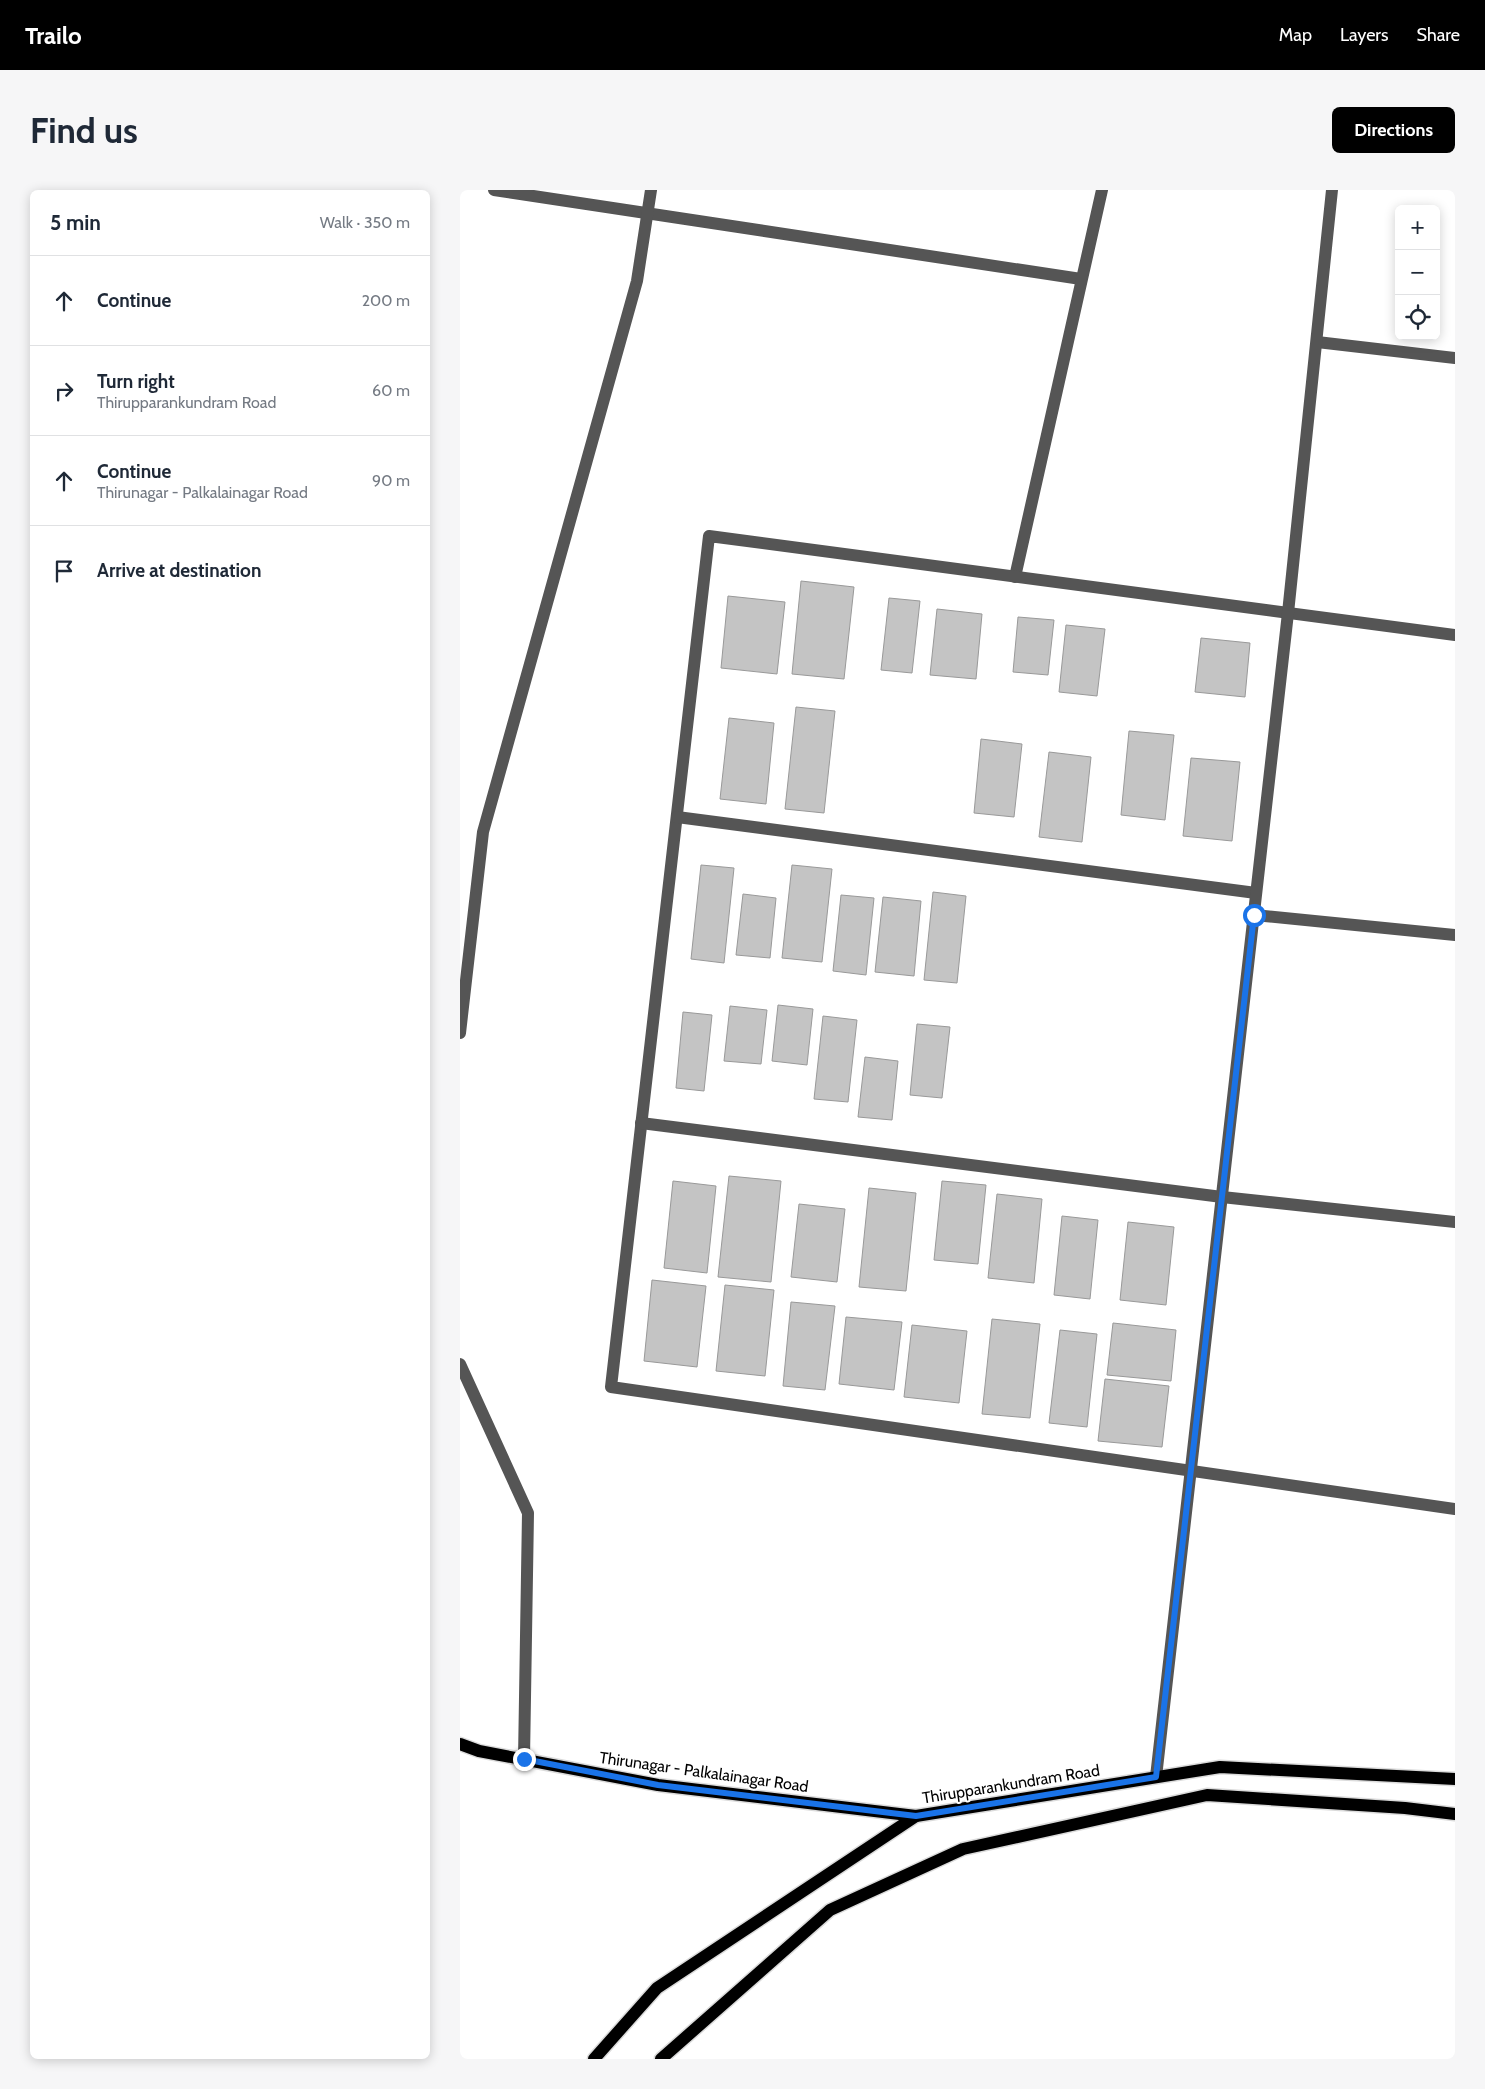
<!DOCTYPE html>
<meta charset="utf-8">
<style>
:root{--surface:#fff;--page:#f6f6f7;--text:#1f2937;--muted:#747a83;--line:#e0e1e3;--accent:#000}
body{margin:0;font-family:Cabin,sans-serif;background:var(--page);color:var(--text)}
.controls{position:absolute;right:15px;top:15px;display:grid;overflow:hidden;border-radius:8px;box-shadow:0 2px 12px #0003}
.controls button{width:45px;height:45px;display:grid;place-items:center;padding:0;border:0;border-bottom:1px solid var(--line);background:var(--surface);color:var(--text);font:25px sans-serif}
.stop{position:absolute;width:15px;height:15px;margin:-11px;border:4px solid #1a73e8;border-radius:50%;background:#fff}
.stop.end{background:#1a73e8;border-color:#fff;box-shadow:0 1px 5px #0008}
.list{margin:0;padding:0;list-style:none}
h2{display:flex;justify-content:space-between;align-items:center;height:65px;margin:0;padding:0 20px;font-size:21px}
h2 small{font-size:16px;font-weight:400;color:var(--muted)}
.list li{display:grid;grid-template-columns:32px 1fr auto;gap:15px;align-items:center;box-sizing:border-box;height:90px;padding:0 20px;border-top:1px solid var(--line)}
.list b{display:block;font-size:19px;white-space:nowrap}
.list p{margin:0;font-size:16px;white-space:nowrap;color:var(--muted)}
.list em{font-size:16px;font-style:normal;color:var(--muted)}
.icon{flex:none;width:28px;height:28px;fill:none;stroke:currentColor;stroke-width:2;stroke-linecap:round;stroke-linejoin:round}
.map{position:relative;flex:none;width:995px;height:1869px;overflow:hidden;border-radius:8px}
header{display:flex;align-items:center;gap:30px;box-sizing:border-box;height:70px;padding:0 25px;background:var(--accent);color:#fff}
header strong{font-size:24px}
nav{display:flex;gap:28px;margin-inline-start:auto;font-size:18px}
.intro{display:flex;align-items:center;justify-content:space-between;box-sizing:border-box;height:120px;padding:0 30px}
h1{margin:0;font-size:35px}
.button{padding:12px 22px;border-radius:8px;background:var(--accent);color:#fff;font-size:18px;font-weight:700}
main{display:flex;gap:30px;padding:0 30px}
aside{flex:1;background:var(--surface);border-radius:8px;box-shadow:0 2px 12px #0003}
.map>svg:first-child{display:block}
.building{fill:#c4c4c4;stroke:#999}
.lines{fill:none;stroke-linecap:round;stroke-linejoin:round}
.major-casing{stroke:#dbdbdb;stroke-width:15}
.minor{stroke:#555;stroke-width:12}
.major{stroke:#000;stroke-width:12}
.route{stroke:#1a73e8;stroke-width:6}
.labels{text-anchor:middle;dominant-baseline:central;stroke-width:4;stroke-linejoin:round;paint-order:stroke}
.street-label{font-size:16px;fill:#000;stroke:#fff}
</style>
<header>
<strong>Trailo</strong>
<nav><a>Map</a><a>Layers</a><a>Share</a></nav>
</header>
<div class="intro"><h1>Find us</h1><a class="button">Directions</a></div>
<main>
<aside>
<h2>5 min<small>Walk · 350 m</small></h2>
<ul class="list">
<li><svg class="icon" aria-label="ahead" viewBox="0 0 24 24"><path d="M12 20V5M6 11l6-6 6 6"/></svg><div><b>Continue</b></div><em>200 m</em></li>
<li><svg class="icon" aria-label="right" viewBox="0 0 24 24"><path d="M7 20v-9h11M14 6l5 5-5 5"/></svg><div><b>Turn right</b><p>Thirupparankundram Road</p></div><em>60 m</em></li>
<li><svg class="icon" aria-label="ahead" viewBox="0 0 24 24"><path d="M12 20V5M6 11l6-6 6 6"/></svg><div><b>Continue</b><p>Thirunagar - Palkalainagar Road</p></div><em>90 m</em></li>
<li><svg class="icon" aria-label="arrive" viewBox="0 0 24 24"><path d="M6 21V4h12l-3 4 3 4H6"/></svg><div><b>Arrive at destination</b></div></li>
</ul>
</aside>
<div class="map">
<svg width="995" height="1869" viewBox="0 0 995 1869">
<rect width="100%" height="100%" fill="#fff"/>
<!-- building -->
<g class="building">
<path d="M341 391 394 397 384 489 332 484Z"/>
<path d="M268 406 325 412 317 484 261 478Z"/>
<path d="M429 408 460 411 452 483 421 480Z"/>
<path d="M477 419 522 424 516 489 470 485Z"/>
<path d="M558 427 594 430 588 485 553 482Z"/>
<path d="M606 435 645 439 637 506 599 502Z"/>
<path d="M741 448 790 453 785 507 735 502Z"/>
<path d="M336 517 375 521 364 623 325 619Z"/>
<path d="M269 528 314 533 306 614 260 609Z"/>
<path d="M669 541 714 545 705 630 661 625Z"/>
<path d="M521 549 562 554 554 627 514 623Z"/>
<path d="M589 562 631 567 622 652 579 647Z"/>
<path d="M731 568 780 572 772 651 723 646Z"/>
<path d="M241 675 274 678 264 773 231 769Z"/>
<path d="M332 675 372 679 362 772 322 768Z"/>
<path d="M473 702 506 706 497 793 464 790Z"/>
<path d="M283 704 316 708 310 768 276 765Z"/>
<path d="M381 705 414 708 406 785 373 781Z"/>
<path d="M423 707 461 711 454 786 415 782Z"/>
<path d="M318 815 353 819 347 875 312 871Z"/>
<path d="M270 816 307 820 301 874 264 871Z"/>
<path d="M223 822 252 825 244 901 216 898Z"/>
<path d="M363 826 397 830 388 912 354 909Z"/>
<path d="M457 834 490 837 482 908 450 905Z"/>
<path d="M405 867 438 871 432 930 398 927Z"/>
<path d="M269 986 321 991 311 1092 258 1087Z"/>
<path d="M213 991 256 996 247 1083 204 1078Z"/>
<path d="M482 991 526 995 518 1074 474 1070Z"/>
<path d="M409 998 456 1003 446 1101 399 1097Z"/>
<path d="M537 1004 582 1009 574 1093 528 1088Z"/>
<path d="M339 1014 385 1019 377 1092 331 1087Z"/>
<path d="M602 1026 638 1030 630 1109 594 1105Z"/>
<path d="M668 1032 714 1037 706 1115 660 1110Z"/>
<path d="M192 1090 246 1096 237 1177 184 1171Z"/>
<path d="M265 1095 314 1100 305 1186 256 1181Z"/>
<path d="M331 1112 375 1116 365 1200 323 1196Z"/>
<path d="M386 1127 442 1132 434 1200 379 1194Z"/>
<path d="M532 1129 580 1134 570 1228 522 1224Z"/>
<path d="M653 1133 716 1140 711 1191 647 1185Z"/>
<path d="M452 1135 507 1141 499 1213 444 1207Z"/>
<path d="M600 1140 637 1144 627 1237 589 1233Z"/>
<path d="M645 1189 709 1196 702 1257 638 1251Z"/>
</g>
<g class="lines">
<defs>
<g id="major">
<path d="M0 1554 19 1561 198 1595 456 1626"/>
<path d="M134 1869 197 1798 456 1626 760 1577 995 1589"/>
<path d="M201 1869 370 1720 503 1659 747 1605 945 1618 995 1624"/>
</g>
</defs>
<!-- major casing -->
<use href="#major" class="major-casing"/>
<!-- minor -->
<g class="minor">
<path d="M34 0 621 89"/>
<path d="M857 152 995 168"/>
<path d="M555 387 642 0"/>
<path d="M995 445 249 346 151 1197 995 1319"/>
<path d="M217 627 796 703"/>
<path d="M794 725 995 745"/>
<path d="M0 843 23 642 177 91 191 0"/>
<path d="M181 933 762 1007 995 1032"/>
<path d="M0 1174 68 1323 64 1569"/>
<path d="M696 1587 828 423 872 0"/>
</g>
<!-- major -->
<use href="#major" class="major"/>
</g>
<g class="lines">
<!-- route -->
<path class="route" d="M64 1569 198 1595 456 1626 696 1587 794 725"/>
</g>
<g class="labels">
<!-- street labels -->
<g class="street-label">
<text transform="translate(244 1582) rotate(8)">Thirunagar - Palkalainagar Road</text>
<text transform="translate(551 1594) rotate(-9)">Thirupparankundram Road</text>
</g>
</g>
</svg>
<div class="controls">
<button>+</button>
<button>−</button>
<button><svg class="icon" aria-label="locate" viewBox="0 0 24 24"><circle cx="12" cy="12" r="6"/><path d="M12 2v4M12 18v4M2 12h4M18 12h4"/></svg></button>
</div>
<div class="stop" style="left:794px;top:725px"></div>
<div class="stop end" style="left:64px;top:1569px"></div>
</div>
</main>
